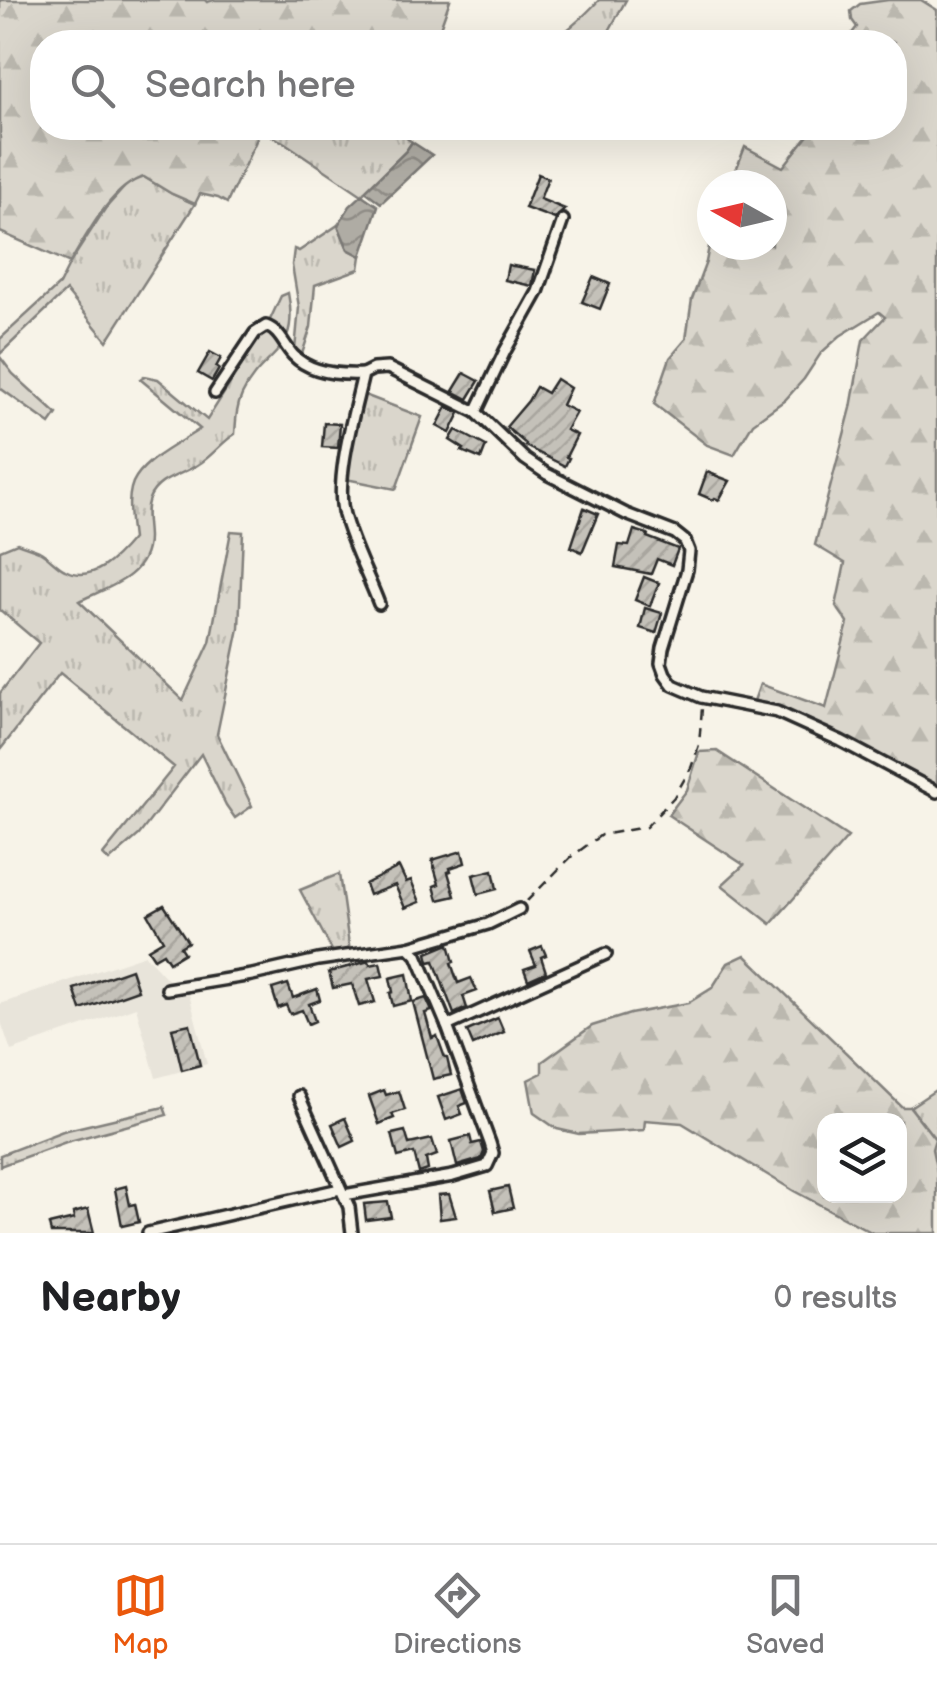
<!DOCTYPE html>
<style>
:root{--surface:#fff;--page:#f6f6f6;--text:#202124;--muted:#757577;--line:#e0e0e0;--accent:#ea580c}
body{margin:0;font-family:"Balsamiq Sans",sans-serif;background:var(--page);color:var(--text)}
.controls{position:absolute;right:30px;bottom:30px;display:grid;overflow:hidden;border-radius:20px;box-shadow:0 10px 40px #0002}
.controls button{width:90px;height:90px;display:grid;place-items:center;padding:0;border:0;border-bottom:2px solid var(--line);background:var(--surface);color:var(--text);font:50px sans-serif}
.compass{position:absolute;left:697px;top:170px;width:90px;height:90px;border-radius:50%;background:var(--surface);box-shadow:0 10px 40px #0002;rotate:278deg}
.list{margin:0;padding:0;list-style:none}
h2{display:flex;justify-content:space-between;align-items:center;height:130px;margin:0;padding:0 40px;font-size:42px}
h2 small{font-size:32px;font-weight:400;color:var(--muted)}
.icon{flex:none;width:55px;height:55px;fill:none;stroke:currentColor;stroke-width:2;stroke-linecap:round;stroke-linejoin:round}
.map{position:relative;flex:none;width:937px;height:1233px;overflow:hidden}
.search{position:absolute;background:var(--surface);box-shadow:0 10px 40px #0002;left:30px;right:30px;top:30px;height:110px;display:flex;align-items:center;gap:25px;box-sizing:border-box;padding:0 35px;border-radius:40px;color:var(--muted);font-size:38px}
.sheet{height:310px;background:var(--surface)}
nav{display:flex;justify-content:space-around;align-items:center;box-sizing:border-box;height:140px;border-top:2px solid var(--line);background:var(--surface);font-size:28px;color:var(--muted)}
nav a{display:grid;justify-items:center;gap:5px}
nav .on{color:var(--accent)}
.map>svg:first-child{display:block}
.built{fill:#e8e4da}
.grass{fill:url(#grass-tufts);stroke:#82807c;stroke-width:2.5}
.forest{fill:url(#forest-firs);stroke:#82807c;stroke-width:2.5;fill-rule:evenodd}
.water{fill:url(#water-waves);stroke:#7a7874;stroke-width:2.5}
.building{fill:url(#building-hatch);stroke:#2b2b2b;stroke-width:2.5}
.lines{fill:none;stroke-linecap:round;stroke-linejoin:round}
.minor-casing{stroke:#2b2b2b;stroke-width:16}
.path{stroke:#2b2b2b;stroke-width:2.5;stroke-dasharray:10 8;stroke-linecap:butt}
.minor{stroke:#f7f3e8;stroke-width:9}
</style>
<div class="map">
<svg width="937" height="1233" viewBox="0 0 937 1233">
<defs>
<pattern id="grass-tufts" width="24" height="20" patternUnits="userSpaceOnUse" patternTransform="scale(2.5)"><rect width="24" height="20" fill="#dad6cc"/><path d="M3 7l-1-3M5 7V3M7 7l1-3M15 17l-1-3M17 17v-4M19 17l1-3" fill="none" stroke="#bbb8af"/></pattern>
<pattern id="forest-firs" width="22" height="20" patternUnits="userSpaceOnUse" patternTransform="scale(2.5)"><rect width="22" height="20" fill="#dad6cc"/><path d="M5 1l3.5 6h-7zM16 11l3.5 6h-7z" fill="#bbb8af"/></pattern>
<pattern id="water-waves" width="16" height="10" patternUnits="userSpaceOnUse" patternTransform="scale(2.5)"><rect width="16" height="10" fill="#afaca4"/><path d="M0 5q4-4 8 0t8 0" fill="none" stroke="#8f8c86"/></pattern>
<pattern id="building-hatch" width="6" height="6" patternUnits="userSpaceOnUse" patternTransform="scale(2.5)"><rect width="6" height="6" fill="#c4c1b9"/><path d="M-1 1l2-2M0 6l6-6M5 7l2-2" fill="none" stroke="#a9a69f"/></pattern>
</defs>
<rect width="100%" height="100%" fill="#f7f3e8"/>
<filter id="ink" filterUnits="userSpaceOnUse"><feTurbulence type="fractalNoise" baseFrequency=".01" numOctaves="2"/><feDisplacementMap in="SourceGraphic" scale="20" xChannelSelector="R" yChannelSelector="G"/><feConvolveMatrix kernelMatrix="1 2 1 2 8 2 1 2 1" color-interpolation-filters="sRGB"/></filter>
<g filter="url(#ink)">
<!-- built -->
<path class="built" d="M145 955 172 984 186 982 207 1064 156 1078 136 1007 11 1051 0 1019V1004Z"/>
<!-- grass -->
<g class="grass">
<path d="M599 0H626L609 31 596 42H549C568 32 584 16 599 0Z"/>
<path d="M262 128 277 134 280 128H393L412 142 406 151 362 195 285 143 260 130Z"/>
<path d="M144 177 172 194 195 204 107 341 66 291 0 354V339L59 285 70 263 105 209 131 180Z"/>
<path d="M338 225 348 249 361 256 359 269 315 285 311 327 301 357 295 350 299 307 292 265 294 249 299 251Z"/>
<path d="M288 293C301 356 262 351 242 395 236 408 236 421 235 434 221 443 212 456 199 464 183 475 157 478 149 499 144 510 148 526 148 538 148 577 109 587 79 601L183 700 210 642 231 531 243 532 239 628 217 734 252 806 235 818 226 805 201 754 139 835 109 861 103 855 174 767 60 673 0 750V693L39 643 0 610V550L17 543C24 546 32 548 39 551 49 556 56 566 65 570 93 584 116 558 132 539 130 521 125 493 136 477 148 458 181 442 200 429L140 379 144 376 158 379 207 420 269 322 281 296Z"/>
<path d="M0 357 13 374 57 414 50 424 0 388Z"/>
<path d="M362 394 422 417 396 489 346 479 351 439Z"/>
<path d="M339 874 350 952 334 954 300 890Z"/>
<path d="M937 1089V1172L932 1149 935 1139 910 1107Z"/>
<path d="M164 1107 167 1115 66 1142 0 1166V1155L63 1131Z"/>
</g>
<!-- forest -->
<g class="forest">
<path d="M0 0H205L207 2 214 0H450L435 42H42V128H262L227 203 218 198 200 194 195 204 172 194 144 177C112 185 86 236 70 263L0 232Z"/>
<path d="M888 0H921L937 10V785L804 717 754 701 760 684 826 708 848 623 836 606 845 563 815 545 851 408 863 340 885 317 879 312 840 336 821 353 804 379 785 400 753 423 734 455 707 445 654 404 670 358 686 339 692 299 706 262 712 231V245H772V185H730L745 147 783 167 814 128H894V42H845L857 27 852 20 851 11 860 4Z"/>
<path d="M717 751 848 837 771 924 722 885 744 865 668 815 687 790 699 752Z"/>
<path d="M745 955 902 1107H910L935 1139 932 1149 937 1172V1233H873L794 1191 682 1123 645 1120 644 1130 579 1134 557 1129 534 1113 528 1080 542 1073V1062L592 1026 630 1014 688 1003 712 988 728 963ZM824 1120H900V1196H824Z"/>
</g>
<!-- water -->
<g class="water">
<path d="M412 142 432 155 381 203 365 191 406 151Z"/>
<path d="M362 195 378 206 361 256 348 249 338 225 350 206Z"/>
</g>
<!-- building -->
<g class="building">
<path d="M538 174 548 178 540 199 565 209 555 219 525 208Z"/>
<path d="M508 265 535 270 532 286 505 280Z"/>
<path d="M593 277 610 284 600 309 582 302Z"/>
<path d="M210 352 221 358 216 367 219 369 212 381 198 373Z"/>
<path d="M464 373 479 381 468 399 453 391Z"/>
<path d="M556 379 570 388 562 405 576 412 566 430 577 435 566 457 569 458 565 466 525 446 526 444 506 427 528 401 536 387 547 393Z"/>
<path d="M447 407 460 413 450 433 437 426Z"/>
<path d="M324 423 340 424 338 448 322 447Z"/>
<path d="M456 430 486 446 481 459 462 451 464 449 450 440Z"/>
<path d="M707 472 730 481 719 500 715 498 713 500 699 494Z"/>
<path d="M584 508 598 514 582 552 571 547Z"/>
<path d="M634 530 648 534 647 537 678 549 672 565 657 559 651 574 615 567 619 545 629 546Z"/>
<path d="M644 577 659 583 650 606 635 600Z"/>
<path d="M645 608 662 613 656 633 640 628Z"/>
<path d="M462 851 465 863 450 868 451 871 448 872 455 896 438 900 434 886 439 884 432 860Z"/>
<path d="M399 867 406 882 411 880 420 902 405 908 395 885 369 895 365 884Z"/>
<path d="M493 870 497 889 478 894 473 875Z"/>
<path d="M164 905 188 942 180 947 184 953 169 962 163 953 154 958 148 949 163 940 148 914Z"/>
<path d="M449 944 454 962 451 963 458 983 471 978 477 991 463 996 467 1008 454 1014 434 961 429 962 427 953Z"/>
<path d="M542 946 546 955 541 957 546 972 528 980 524 969 536 965 530 951Z"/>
<path d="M369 961 370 965 380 963 383 976 368 979 375 1002 359 1006 352 984 333 988 329 972Z"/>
<path d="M131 969 138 990 81 1010 74 989Z"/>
<path d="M407 974 412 1001 393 1006 390 993 393 992 390 978Z"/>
<path d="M288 984 293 998 317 989 320 1000 309 1004 315 1021 308 1024 302 1010 290 1014 286 1005 278 1008 272 989Z"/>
<path d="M426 998 432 1011 425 1013 432 1038 437 1036 445 1058H447L451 1075 433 1079 413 1002Z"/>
<path d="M498 1018 504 1032 473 1045 467 1031Z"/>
<path d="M190 1024 200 1065 182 1070 172 1028Z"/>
<path d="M462 1089 467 1103 459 1106 462 1114 446 1120 438 1097Z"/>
<path d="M384 1090 386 1095 399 1091 405 1110 392 1114 394 1118 379 1124 369 1096Z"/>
<path d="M345 1118 355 1141 342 1147 332 1124Z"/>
<path d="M405 1131 409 1144 432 1139 437 1155 426 1159 428 1170 419 1173 414 1153 398 1157 392 1134Z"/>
<path d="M470 1136 472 1144 481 1142 484 1152 481 1159 457 1166 451 1141Z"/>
<path d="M126 1186 130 1205 135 1204 139 1222 122 1226 115 1189Z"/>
<path d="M508 1187 513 1208 495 1212 490 1191Z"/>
<path d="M449 1194 456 1217 440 1219 438 1195Z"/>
<path d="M388 1202 391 1217 366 1220 364 1204Z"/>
<path d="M88 1209 94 1233H51L49 1225 74 1219 73 1213Z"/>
</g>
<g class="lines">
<defs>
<g id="minor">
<path d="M215 393 255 333 266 326C280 331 283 344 293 355 310 373 341 375 363 374"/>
<path d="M476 412 505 351 538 292 563 220"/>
<path d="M379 604C368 575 352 545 344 515 334 480 355 410 363 374L373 369 388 368 476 412 525 459 547 474 626 514 675 533 685 541 689 551 687 570 663 648 661 663 665 674 673 685 701 697 777 712 841 741 937 792"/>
<path d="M167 989 252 975 318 960 409 947 488 924 519 909"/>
<path d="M447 1026 606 954"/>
<path d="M299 1096 349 1207 352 1233"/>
<path d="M344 1195 453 1176 487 1166 493 1153 490 1143 447 1026 417 955 409 947"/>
<path d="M148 1233 340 1189"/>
</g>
</defs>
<!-- minor casing -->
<use href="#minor" class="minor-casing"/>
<!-- path -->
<path class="path" d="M527 901 571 857 601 835 646 827 674 797 691 768 699 745 702 708"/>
<!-- minor -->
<use href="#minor" class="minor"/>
</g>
</g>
</svg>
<div class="controls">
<button><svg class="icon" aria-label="layers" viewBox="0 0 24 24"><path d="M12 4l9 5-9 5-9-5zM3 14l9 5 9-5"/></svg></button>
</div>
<svg class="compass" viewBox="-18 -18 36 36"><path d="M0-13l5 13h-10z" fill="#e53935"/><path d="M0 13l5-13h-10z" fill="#757577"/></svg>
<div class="search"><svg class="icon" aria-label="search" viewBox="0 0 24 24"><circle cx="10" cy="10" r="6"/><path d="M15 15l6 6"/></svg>Search here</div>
</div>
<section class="sheet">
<h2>Nearby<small>0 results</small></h2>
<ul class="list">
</ul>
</section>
<nav>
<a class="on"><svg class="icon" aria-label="map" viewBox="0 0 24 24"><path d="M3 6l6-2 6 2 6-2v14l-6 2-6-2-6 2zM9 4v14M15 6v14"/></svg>Map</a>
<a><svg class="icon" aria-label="directions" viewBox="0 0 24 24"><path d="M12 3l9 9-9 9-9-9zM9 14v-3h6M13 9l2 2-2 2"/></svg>Directions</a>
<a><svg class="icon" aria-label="saved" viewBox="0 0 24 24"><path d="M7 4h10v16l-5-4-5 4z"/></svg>Saved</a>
</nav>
